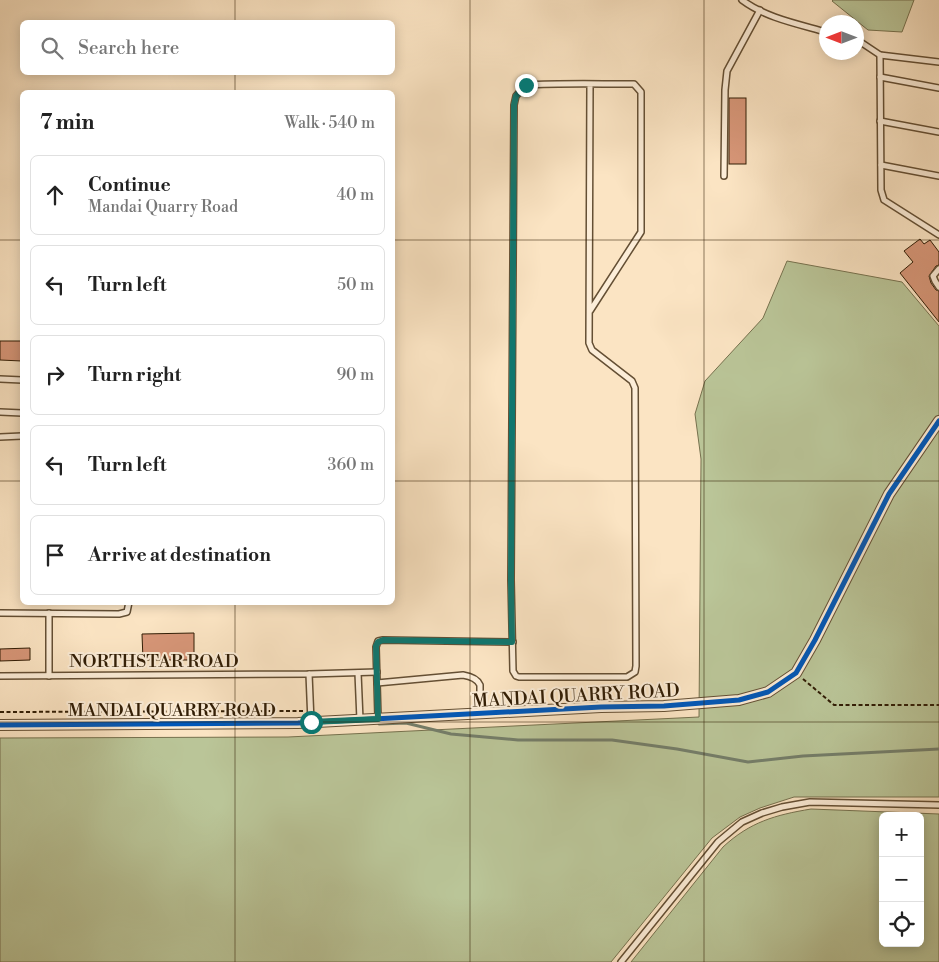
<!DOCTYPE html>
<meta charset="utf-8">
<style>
:root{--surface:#fff;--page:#f2f2f2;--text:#222;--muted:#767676;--line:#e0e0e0}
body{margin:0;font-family:"Libre Bodoni",serif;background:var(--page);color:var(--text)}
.controls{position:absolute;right:15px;bottom:15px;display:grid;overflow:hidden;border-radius:8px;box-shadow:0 2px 12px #0003}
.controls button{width:45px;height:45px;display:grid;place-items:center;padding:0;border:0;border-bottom:1px solid var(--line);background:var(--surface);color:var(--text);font:25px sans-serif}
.compass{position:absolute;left:819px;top:15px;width:45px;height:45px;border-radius:50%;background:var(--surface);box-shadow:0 2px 12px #0003;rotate:270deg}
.stop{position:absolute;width:15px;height:15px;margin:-11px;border:4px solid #0f766e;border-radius:50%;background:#fff}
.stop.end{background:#0f766e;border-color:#fff;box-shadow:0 1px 5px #0008}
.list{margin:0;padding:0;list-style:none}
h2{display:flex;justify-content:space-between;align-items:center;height:65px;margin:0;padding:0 20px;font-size:21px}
h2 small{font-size:16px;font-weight:400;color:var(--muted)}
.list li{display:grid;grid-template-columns:32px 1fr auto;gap:15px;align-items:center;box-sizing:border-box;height:80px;margin:0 10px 10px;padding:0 10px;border:1px solid var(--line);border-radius:8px}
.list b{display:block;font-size:19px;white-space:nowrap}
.list p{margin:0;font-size:16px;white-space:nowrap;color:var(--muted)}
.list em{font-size:16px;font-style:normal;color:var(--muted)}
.icon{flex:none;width:28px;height:28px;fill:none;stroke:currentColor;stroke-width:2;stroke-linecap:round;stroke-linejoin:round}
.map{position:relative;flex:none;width:939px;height:962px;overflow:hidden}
.search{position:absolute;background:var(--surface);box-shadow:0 2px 12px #0003;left:20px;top:20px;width:375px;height:55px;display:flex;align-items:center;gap:12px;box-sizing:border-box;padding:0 18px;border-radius:8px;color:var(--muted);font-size:19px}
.panel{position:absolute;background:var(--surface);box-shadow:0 2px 12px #0003;left:20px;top:90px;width:375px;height:515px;border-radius:8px}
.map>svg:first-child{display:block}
.green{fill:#bac598;stroke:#76714e;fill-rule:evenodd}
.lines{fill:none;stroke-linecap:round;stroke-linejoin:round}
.stream{stroke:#747e6a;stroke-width:3}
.building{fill:#d79678;stroke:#311d05}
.lane-casing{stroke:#644f34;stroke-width:8}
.street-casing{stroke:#644f34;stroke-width:12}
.path{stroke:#311d05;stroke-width:2;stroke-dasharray:4 2.5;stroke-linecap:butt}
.lane{stroke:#fcedd8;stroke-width:5}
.street{stroke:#fcedd8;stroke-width:10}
.cycleway-casing{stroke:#fcedd8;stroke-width:8}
.cycleway{stroke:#0057b8;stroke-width:5}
.route{stroke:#0f766e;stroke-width:6}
.grid{fill:none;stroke:#311d05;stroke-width:1;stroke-opacity:0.55}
.labels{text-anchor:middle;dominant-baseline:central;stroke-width:4;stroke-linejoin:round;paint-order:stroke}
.street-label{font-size:18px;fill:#311d05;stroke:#fcedd8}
</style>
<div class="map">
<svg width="939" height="962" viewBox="0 0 939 962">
<rect width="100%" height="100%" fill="#fbe4c3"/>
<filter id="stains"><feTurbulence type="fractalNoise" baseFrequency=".004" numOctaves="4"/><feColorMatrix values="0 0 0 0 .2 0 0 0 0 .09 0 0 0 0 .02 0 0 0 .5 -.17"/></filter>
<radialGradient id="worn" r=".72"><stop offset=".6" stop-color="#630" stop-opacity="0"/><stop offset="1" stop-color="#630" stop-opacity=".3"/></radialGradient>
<!-- green -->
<g class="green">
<path d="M833 0H914L902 32 868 30 832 1Z"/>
<path d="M787 261 902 282 939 326V797H794L760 808 740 817 712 838 611 962H0V738L288 737 699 717 701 459 695 414 705 381 763 318Z"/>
<path d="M811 809 939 814V962H631L723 847C750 822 775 815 811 809ZM883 816H920V943H883Z"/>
</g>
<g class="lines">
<!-- stream -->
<path class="stream" d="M379 724 406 723 451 734 518 740H612L677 749 748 762 803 756 939 749"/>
</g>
<!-- building -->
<g class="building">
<rect x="729" y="98" width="17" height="66"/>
<path d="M920 239 924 244 930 240 939 252V265L936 266 929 276 931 283 936 290 939 291V322L900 273 913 262 904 251Z"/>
<path d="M0 341H22V361L0 360Z"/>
<path d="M194 633V660H143L142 634Z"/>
<path d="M30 648V660L0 661V649Z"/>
</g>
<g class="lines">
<defs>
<g id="lane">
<path d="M742 0C766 18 798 24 826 32"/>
<path d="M856 39 880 55 939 62"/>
<path d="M880 55 881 190 884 200 939 235"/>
<path d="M880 77 939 88"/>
<path d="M880 121 939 132"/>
<path d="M881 165 939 176"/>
<path d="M724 176 725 90 727 71 760 10"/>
<path d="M939 269 933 276 935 281 939 287"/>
<path d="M590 311 641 232V92L634 84H629C595 84 560 83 526 85L516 96 514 105 511 580 513 671 516 676 519 677H627L635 672 636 666 635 388 632 381 592 350 589 343 590 84"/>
<path d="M0 379 22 380"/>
<path d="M0 412 22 413"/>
<path d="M0 437 22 436"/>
<path d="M0 613 119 614 127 612 129 602"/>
<path d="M49 613V676"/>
<path d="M358 673 360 720"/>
<path d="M309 674 311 722"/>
<path d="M0 676 309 674 377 672"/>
<path d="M377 683 463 675C469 676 477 678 480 685V714"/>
<path d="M378 718 376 647 378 641 383 640 513 642"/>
<path d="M621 962 718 842 742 822 762 813 782 807 810 802 939 805"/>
</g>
<path id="street" d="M0 725 298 723 601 707 664 706 739 700 768 692 796 673 815 640 889 494 939 421"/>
</defs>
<!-- lane casing -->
<use href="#lane" class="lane-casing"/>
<!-- street casing -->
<use href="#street" class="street-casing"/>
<!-- path -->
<g class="path">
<path d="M803 679 834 705H939"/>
<path d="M0 712 303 711"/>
</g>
<!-- lane -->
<use href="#lane" class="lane"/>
<!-- street -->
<use href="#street" class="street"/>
<defs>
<path id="cycleway" d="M0 725 298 723 601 707 664 706 739 700 768 692 796 673 815 640 889 494 939 421"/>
</defs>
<!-- cycleway casing -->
<use href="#cycleway" class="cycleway-casing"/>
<!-- cycleway -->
<use href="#cycleway" class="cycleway"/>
</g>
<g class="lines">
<!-- route -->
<path class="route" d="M311 722 378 719 376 646 378 642 383 640 512 642 511 580 514 105 516 96 526 85"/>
</g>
<!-- grid -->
<path class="grid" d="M235 0V22M470 0V962M704 0V962M235 72V92M0 240H22M392 240H939M0 481H22M392 481H939M235 602V962M0 722H939"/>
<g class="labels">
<!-- street labels -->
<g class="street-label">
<text x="154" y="661">NORTHSTAR ROAD</text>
<text transform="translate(576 696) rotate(-3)">MANDAI QUARRY ROAD</text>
<text x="172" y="710">MANDAI QUARRY ROAD</text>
</g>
</g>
<rect width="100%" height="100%" filter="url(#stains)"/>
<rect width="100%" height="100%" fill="url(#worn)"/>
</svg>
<div class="controls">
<button>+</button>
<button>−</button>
<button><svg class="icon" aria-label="locate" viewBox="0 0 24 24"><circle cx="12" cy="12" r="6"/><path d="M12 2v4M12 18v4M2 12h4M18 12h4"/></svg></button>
</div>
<svg class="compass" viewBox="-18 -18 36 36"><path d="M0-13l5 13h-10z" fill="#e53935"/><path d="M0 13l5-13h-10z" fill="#767676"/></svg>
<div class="stop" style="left:311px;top:722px"></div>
<div class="stop end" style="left:526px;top:85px"></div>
<div class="search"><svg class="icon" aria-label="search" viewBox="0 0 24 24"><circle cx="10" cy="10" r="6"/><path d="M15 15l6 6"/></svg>Search here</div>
<section class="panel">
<h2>7 min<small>Walk · 540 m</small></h2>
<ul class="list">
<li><svg class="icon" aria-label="ahead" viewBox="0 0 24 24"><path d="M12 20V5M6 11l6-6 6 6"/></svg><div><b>Continue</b><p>Mandai Quarry Road</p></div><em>40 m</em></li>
<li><svg class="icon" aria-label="left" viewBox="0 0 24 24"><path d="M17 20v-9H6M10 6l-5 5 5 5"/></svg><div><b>Turn left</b></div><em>50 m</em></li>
<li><svg class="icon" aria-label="right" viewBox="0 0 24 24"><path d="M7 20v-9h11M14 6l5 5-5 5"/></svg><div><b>Turn right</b></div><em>90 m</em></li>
<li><svg class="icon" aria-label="left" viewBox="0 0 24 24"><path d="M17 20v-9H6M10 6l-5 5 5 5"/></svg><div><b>Turn left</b></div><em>360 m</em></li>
<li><svg class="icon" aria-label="arrive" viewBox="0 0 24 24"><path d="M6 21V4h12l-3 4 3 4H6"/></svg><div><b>Arrive at destination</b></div></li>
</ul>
</section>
</div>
